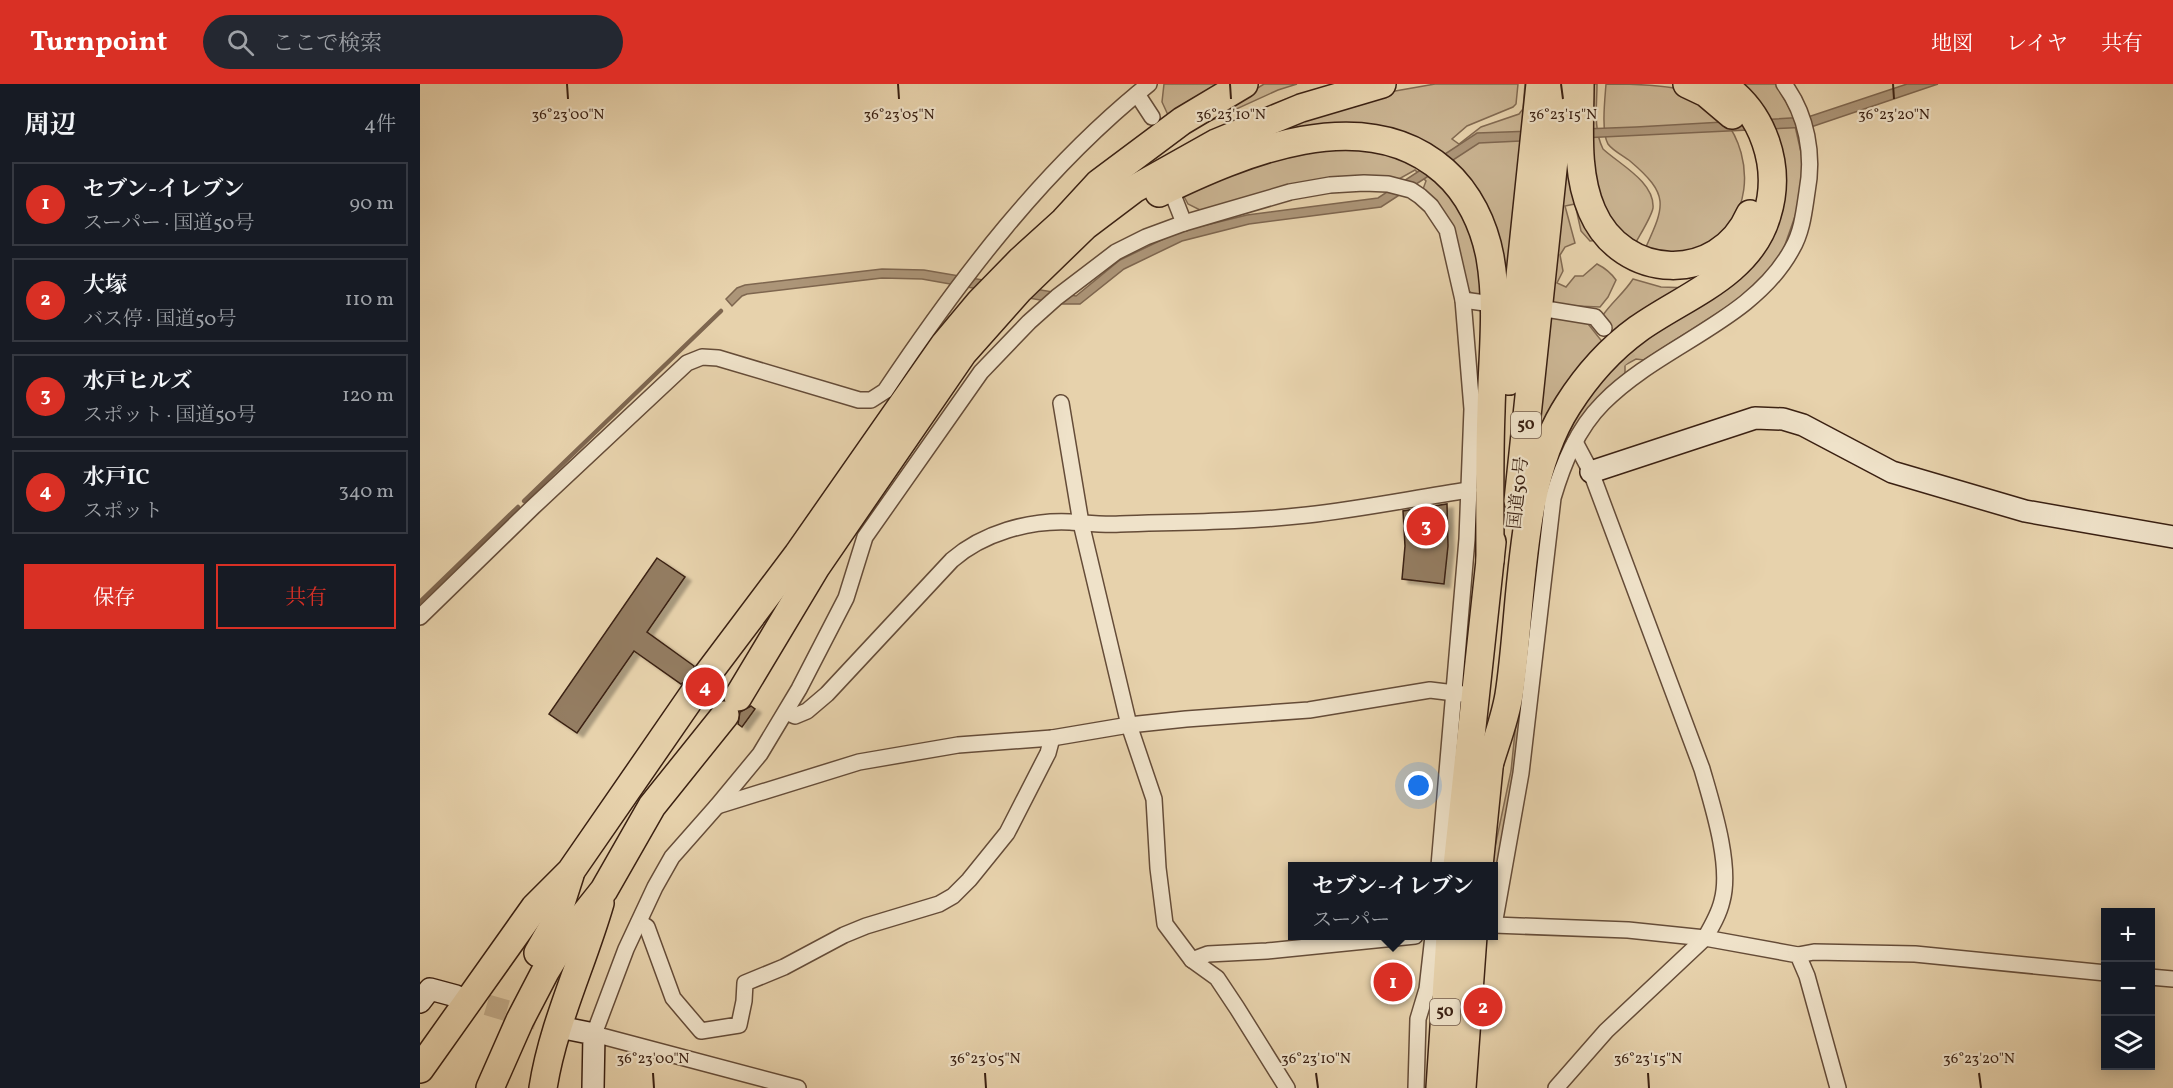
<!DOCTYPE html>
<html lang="ja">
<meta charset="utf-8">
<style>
:root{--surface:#171b24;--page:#242831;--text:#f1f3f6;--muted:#9ea1a6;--line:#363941;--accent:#d93025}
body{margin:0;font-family:Vollkorn,"Noto Serif JP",serif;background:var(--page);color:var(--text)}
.controls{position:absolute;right:18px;bottom:18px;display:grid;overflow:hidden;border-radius:0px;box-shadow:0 3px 15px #0003}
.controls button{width:54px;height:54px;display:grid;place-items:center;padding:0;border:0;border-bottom:2px solid var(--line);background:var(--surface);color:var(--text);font:30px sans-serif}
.you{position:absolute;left:999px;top:702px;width:21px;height:21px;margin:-15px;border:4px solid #fff;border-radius:50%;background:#1a73e8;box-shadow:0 0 0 9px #1a73e833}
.badge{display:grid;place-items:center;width:39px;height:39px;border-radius:50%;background:var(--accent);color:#fff;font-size:20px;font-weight:700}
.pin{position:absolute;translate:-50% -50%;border:3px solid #fff;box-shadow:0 2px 6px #0006}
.popup{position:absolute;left:868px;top:778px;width:210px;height:78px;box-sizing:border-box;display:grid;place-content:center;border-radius:0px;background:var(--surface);filter:drop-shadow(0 2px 4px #0005);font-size:20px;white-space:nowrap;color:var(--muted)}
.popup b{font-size:22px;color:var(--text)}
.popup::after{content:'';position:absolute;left:50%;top:100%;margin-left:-12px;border:12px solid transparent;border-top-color:var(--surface)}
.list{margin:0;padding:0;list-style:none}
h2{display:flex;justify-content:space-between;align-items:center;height:78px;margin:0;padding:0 24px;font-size:26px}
h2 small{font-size:20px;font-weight:400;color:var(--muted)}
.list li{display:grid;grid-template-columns:39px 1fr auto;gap:18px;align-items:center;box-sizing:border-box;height:84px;margin:0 12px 12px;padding:0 12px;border:2px solid var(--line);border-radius:0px}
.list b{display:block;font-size:22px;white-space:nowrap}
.list p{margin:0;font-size:20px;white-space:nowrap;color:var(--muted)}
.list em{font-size:20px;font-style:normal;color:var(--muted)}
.actions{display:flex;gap:12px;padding:18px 24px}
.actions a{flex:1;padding:14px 0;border:2px solid var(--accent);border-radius:0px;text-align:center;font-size:21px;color:var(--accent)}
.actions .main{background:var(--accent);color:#fff}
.icon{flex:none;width:33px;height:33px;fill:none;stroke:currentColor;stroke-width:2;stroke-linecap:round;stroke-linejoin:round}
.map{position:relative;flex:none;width:1753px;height:1004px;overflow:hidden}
header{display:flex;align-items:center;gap:36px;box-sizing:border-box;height:84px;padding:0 30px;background:var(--accent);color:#fff}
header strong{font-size:28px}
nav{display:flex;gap:33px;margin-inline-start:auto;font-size:21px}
.search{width:420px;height:54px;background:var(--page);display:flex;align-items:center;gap:15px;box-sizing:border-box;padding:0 21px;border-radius:33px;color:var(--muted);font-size:22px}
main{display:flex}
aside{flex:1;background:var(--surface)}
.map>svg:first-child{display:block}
.green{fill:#cab492;stroke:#826a52;stroke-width:1.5}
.water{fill:#ac9578;stroke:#7e664f;stroke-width:1.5}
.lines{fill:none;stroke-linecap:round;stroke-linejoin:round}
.stream{stroke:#7e664f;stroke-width:4.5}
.building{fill:#947d62;stroke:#3a2012;stroke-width:1.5;filter:url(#shadow)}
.street-tunnel{stroke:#c4ae8d;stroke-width:15;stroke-dasharray:15 8;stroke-linecap:butt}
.secondary-tunnel{stroke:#c4ae8d;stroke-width:21;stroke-dasharray:21 10;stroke-linecap:butt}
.street-casing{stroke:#654c38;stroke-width:18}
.secondary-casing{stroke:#3a2012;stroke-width:24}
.highway-casing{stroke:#3a2012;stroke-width:30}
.street{stroke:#efe2c9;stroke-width:15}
.secondary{stroke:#efe2c9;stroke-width:21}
.highway{stroke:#e7d2ac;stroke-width:27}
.ticks{fill:none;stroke:#3a2012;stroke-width:2}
.labels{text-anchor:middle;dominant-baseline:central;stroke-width:4.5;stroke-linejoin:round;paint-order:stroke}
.shield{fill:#efe2c9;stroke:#705a49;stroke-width:1.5}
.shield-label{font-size:16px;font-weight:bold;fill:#3a2012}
.street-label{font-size:18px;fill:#3a2012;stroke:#efe2c9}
.ticks-label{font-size:15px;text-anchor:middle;fill:#3a2012;stroke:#efe2c9;stroke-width:4.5;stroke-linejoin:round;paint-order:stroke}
</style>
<header>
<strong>Turnpoint</strong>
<div class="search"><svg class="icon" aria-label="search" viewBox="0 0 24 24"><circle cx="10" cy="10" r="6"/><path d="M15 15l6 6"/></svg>ここで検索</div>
<nav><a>地図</a><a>レイヤ</a><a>共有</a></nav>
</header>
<main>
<aside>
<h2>周辺<small>4件</small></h2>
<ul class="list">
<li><span class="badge">1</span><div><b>セブン-イレブン</b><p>スーパー · 国道50号</p></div><em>90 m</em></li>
<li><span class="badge">2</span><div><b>大塚</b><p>バス停 · 国道50号</p></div><em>110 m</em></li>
<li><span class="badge">3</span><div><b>水戸ヒルズ</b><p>スポット · 国道50号</p></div><em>120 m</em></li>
<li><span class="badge">4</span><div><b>水戸IC</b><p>スポット</p></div><em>340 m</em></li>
</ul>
<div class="actions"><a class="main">保存</a><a>共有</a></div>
</aside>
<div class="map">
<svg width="1753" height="1004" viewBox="0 0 1753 1004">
<defs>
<filter id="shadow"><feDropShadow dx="6" dy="4" stdDeviation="1.5" flood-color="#0004"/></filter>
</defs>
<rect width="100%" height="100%" fill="#e7d2ac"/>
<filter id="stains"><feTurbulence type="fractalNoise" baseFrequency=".00333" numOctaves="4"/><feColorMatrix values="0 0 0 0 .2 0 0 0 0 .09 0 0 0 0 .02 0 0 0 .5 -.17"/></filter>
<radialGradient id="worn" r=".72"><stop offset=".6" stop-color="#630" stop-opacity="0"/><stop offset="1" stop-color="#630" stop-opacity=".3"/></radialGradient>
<!-- green -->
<g class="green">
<path d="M744 0H803L748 31 742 18Z"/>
<path d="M844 0H877L858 6 768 47Z"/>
<path d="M1015 0H1098L1096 20 1093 23 1047 42 1032 55 1039 60 1061 43 1099 30 1103 25 1105 0H1108L1090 186 1083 212 1082 190 995 57 820 58 958 10Z"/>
<path d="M1169 0H1177C1177 21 1173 45 1183 65 1199 80 1235 98 1233 124 1231 134 1219 152 1214 162L1187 134 1171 91Z"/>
<path d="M1186 0C1208 0 1237 0 1258 5 1266 8 1299 29 1304 35 1336 75 1332 141 1282 163 1276 165 1267 171 1261 171 1250 172 1236 167 1225 165 1245 121 1250 111 1210 77 1204 72 1193 67 1188 60 1181 48 1185 14 1186 0Z"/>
<path d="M1316 0H1356L1372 29 1383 77 1380 118 1360 175 1330 208 1224 276 1216 275 1205 281V291L1192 301 1163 333 1143 365 1129 406 1121 447 1097 683 1074 802V782H1071L1091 687 1111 492 1125 405 1151 329 1363 105Z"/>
<path d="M1152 60 1181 156 1170 157 1161 147 1155 120 1145 122 1155 159 1145 163 1140 171 1143 187 1137 199 1146 203 1155 192H1163L1177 180C1185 184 1191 189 1196 196L1188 213 1180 223 1131 221 1142 104Z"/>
<path d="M891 63 960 64 1021 93 1055 156 1064 215 1048 207 1032 143 1003 105 1006 97 995 86 979 95 967 92 929 93 796 125 780 126 768 120 760 105Z"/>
<path d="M1213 195 1241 203 1269 204 1194 252 1183 231C1192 218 1204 209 1213 195Z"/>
<path d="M1130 233 1165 236 1184 260 1122 358 1115 352Z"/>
</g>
<!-- water -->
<path class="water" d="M1487 0H1518L1391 43 1059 59 961 123 829 140 762 157 704 185 660 220H643L502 195 462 194 327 210 322 212 312 222 306 215 317 204 325 201 462 185 504 186 656 212 700 176 758 148 827 131 958 114 1057 49 1216 43 1388 33Z"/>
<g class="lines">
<!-- stream -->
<g class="stream">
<path d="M104 417 301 227"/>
<path d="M0 518 98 423"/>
</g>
</g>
<!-- building -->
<g class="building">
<path d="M1027 420 1028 462 1024 500 982 495 985 462 983 427Z"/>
<path d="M237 474 265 493 227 548 274 582 272 594 261 600 214 567 157 649 129 630Z"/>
<path d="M300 600 305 604 303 616 292 622 287 618 289 606Z"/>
<path d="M331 622 335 625 322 643 318 640 320 628Z"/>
</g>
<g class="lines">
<!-- street-tunnel -->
<path class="street-tunnel" d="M1193 256 1210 277"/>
<!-- secondary-tunnel -->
<path class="secondary-tunnel" d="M37 912 149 945"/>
<defs>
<g id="street">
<path d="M717 10 732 33"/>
<path d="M755 116 764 139"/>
<path d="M1043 216 1065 219"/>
<path d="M1132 226 1175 233 1184 244"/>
<path d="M641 319 661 439 709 641 734 715 738 784 745 840 772 876 797 894 817 924 867 1004"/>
<path d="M0 533 113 423 267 279 282 273 298 274 439 316H451L465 307C540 195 623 85 729 0"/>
<path d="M366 628 375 632 387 627 407 610 532 476C563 449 609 436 650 438 667 439 683 441 700 440 762 438 825 438 887 431 941 425 995 414 1049 406"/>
<path d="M297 722 439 678 538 661 632 654 709 641 766 635 889 626 1010 606 1043 610"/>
<path d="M219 838 227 843 253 914 281 947 319 941 324 917 325 899 364 883 424 851 446 842 519 820 533 812 549 796 587 749 628 669 632 654"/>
<path d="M1074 841 1101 689 1133 414C1143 380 1157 345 1183 319 1240 261 1333 237 1372 165 1382 148 1384 128 1387 108 1394 71 1387 31 1364 0"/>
<path d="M1074 841 1208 846 1285 854 1378 871 1387 892 1418 1004"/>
<path d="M1378 871 1394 868 1495 870 1686 889"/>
<path d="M772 876 788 870 847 867 995 852"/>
<path d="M1730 893 1753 895"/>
<path d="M378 1004 174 950 206 865 235 803 252 773 297 722 340 670 379 605 426 514 445 453 561 288 609 238 637 213 696 168 726 153 764 139 870 108 910 101 944 99 968 100 991 106 1000 112 1011 122 1027 146 1043 216 1052 325 1047 455 1019 782"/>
<path d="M996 1004 998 935 1007 905 1013 852"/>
<path d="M1136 1004 1186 947 1285 854C1292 842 1299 830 1302 817 1312 781 1292 720 1282 685L1171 388 1155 358"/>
</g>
<g id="secondary">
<path d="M1171 388 1335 334 1363 335 1383 341 1472 388 1605 427 1753 453"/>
<path d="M0 918 10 905 36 912"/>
<path d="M149 945 174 950 173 1004"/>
</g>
<g id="highway">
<path d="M1160 0C1160 42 1155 88 1172 127 1202 197 1299 201 1330 130"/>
<path d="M1267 0 1286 9 1312 31"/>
<path d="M739 109C822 69 944 16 1024 87 1049 109 1064 141 1070 173 1079 224 1072 276 1071 327 1069 377 1070 427 1070 476"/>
<path d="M1089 297 1120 0"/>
<path d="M1098 417 1142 0"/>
<path d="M287 591 378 470 524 261 560 218 601 176 644 137 679 99 762 37 824 0"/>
<path d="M318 613 396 483 543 269 599 206 665 142 714 105 796 59 881 24 962 0"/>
<path d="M1069 681C1076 658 1085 635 1089 611 1103 521 1097 400 1148 321 1167 291 1189 266 1218 245 1264 212 1330 191 1347 131 1362 83 1344 28 1301 0"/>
<path d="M1037 782 1072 458"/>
<path d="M1059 782 1071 664"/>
<path d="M118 869 134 841 150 791"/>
<path d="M0 985 115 823 151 787 274 609"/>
<path d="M70 1004 100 936 125 888 145 855 184 806 232 722 305 631"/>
<path d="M123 1004C133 940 162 881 180 819"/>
<path d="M1020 1004 1030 852"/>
<path d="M1042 1004 1053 852"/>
</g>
</defs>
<!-- street casing -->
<use href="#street" class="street-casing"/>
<!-- secondary casing -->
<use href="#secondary" class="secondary-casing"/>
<!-- highway casing -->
<use href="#highway" class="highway-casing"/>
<!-- street -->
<use href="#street" class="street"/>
<!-- secondary -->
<use href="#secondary" class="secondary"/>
<!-- highway -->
<use href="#highway" class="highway"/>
</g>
<!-- ticks -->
<path class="ticks" d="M147 0 148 15M478 0 479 15M810 0 811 15M1141 0 1143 15M1473 0 1474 15M233 989 234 1004M565 989 566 1004M896 989 898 1004M1228 989 1229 1004M1559 989 1561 1004"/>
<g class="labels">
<!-- shield labels -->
<g class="shield">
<rect x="1091" y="328" width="30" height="26" rx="4.5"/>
<rect x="1010" y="915" width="30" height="26" rx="4.5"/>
</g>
<g class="shield-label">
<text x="1106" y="341">50</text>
<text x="1025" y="928">50</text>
</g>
<!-- street labels -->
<g class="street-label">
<text transform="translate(1099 409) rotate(-84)">国道50号</text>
</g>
</g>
<g class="ticks-label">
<text x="148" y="35">36°23'00"N</text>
<text x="479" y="35">36°23'05"N</text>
<text x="811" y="35">36°23'10"N</text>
<text x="1143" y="35">36°23'15"N</text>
<text x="1474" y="35">36°23'20"N</text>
<text x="233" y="979">36°23'00"N</text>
<text x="565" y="979">36°23'05"N</text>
<text x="896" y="979">36°23'10"N</text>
<text x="1228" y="979">36°23'15"N</text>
<text x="1559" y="979">36°23'20"N</text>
</g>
<rect width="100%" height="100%" filter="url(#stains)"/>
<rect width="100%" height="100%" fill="url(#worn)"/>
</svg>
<div class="controls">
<button>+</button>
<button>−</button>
<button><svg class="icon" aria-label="layers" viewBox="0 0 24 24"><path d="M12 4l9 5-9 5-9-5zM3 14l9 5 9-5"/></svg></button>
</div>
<div class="you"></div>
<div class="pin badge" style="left:973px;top:898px">1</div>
<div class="popup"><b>セブン-イレブン</b>スーパー</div>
<div class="pin badge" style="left:1063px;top:923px">2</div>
<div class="pin badge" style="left:1006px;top:442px">3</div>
<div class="pin badge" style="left:285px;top:603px">4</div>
</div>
</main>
